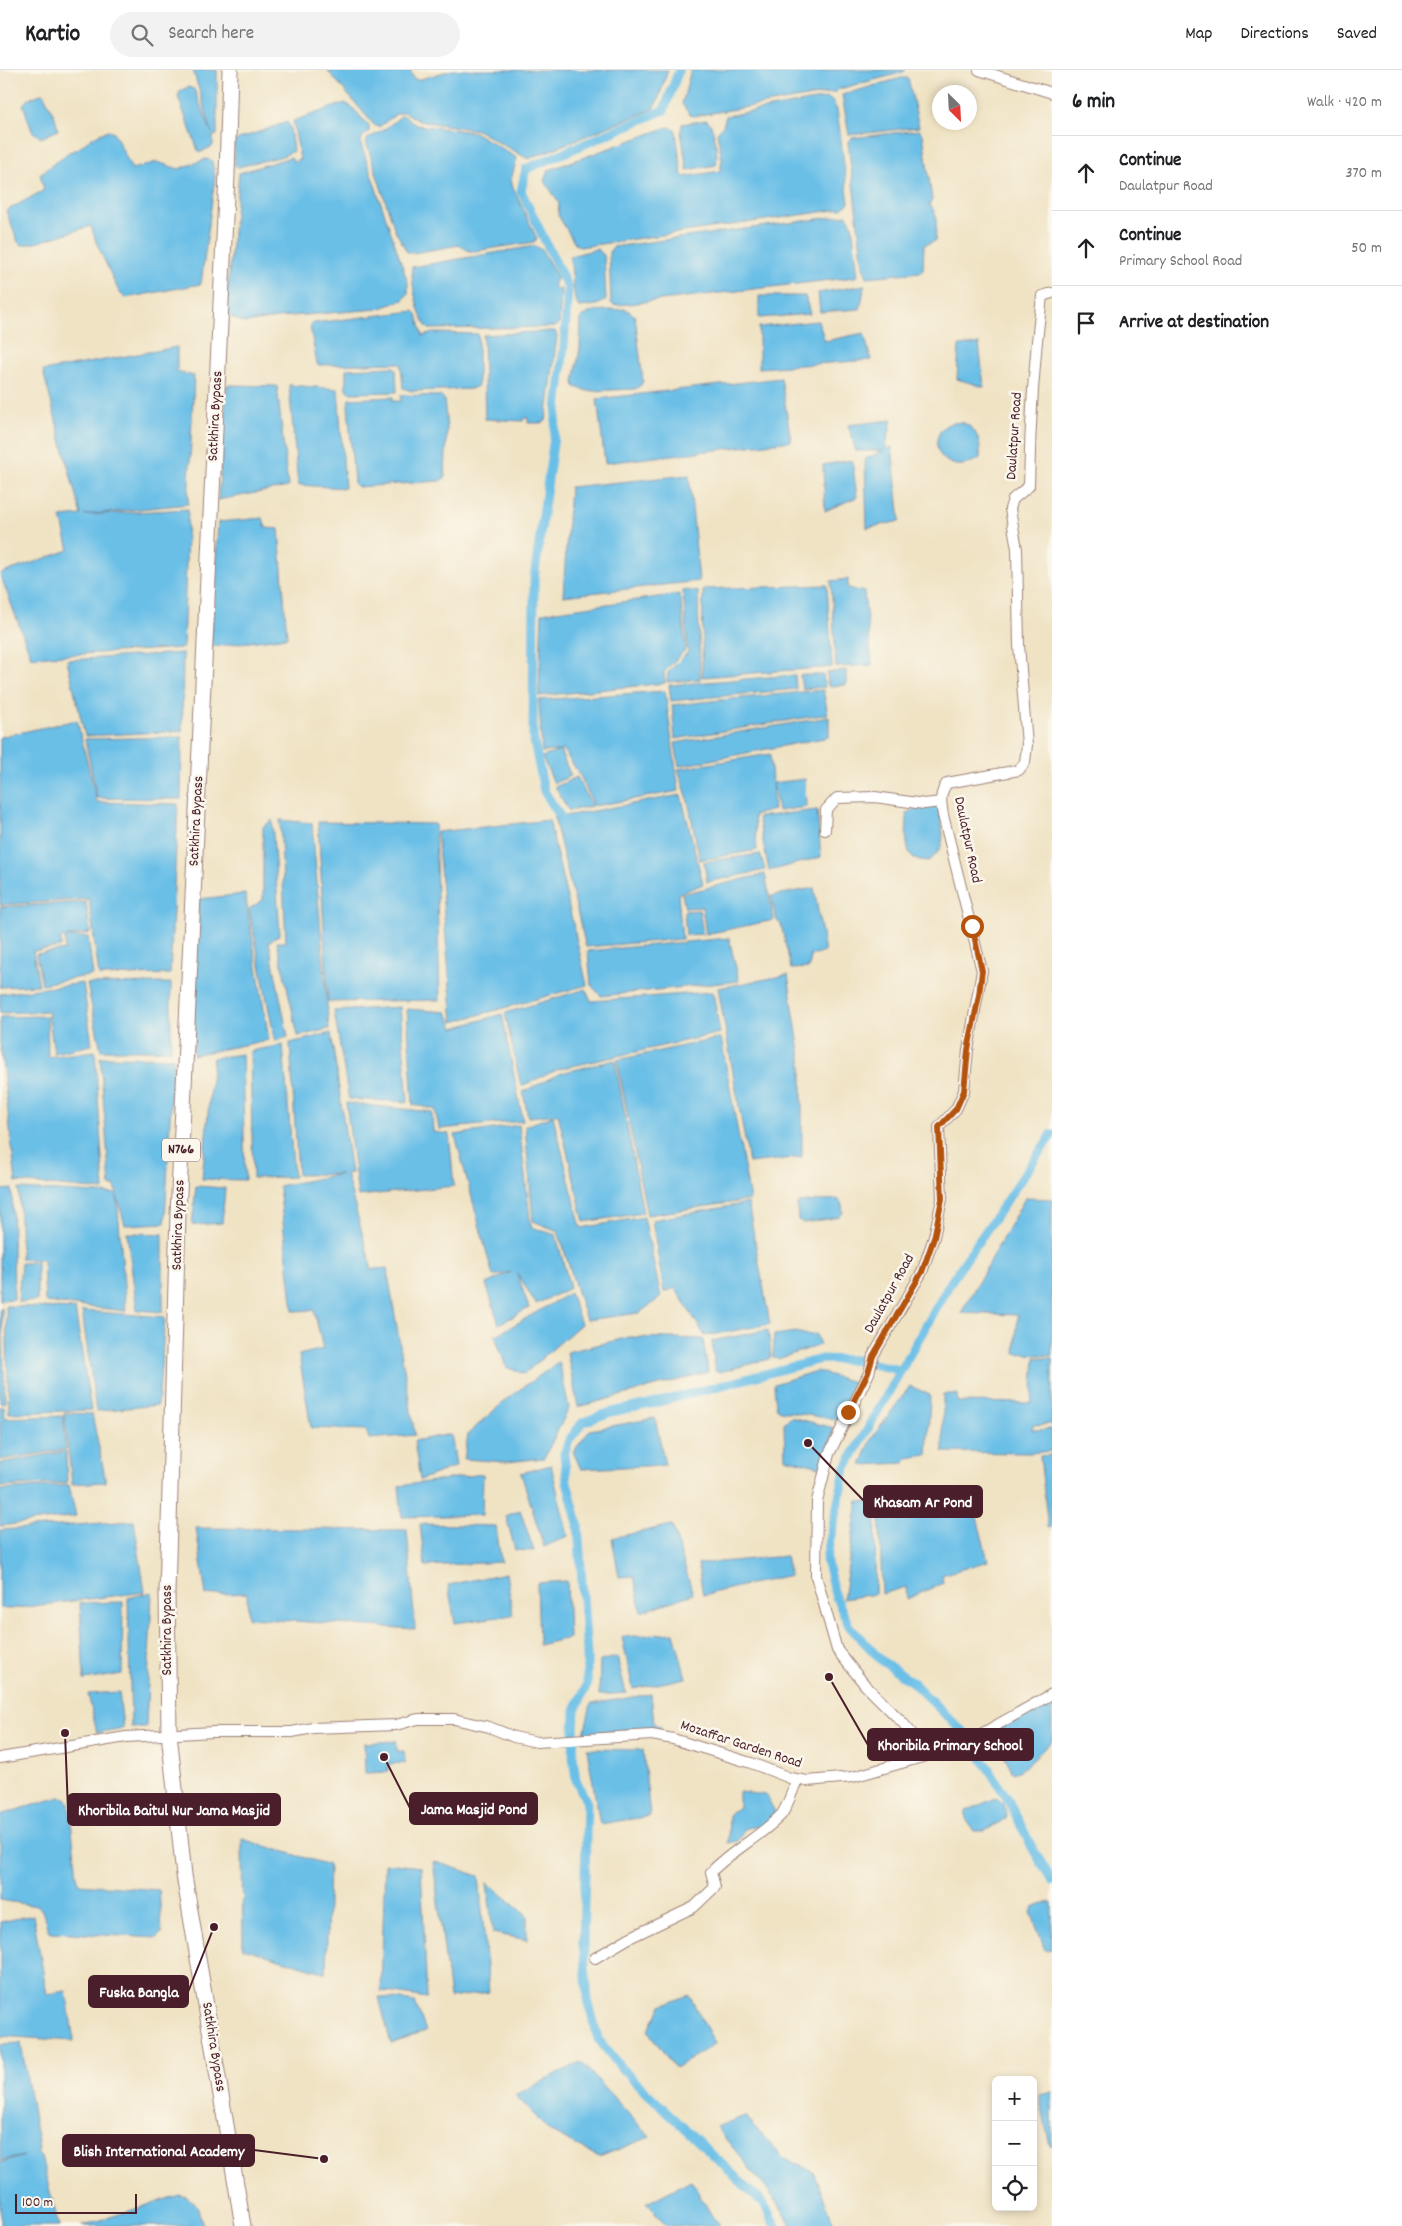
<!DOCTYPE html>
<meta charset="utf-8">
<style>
:root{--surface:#fff;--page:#f2f2f2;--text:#202124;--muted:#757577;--line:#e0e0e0}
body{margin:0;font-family:Dekko,sans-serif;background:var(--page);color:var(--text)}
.controls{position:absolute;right:15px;bottom:15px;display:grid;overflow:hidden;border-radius:8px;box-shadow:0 2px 8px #0003}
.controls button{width:45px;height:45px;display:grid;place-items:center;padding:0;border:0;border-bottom:1px solid var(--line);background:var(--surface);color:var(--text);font:25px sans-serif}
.compass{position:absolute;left:932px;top:15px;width:45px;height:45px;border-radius:50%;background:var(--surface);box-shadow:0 2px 8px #0003;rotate:156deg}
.scale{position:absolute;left:15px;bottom:12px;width:122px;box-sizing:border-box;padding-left:5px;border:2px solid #4a1f2b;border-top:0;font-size:14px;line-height:18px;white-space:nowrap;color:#4a1f2b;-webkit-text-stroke:4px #fbf7ec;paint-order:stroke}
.stop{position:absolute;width:15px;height:15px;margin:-11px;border:4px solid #b45309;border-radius:50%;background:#fff}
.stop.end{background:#b45309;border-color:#fff;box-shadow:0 1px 5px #0008}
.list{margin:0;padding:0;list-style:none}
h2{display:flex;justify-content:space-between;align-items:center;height:65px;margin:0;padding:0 20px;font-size:21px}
h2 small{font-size:16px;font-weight:400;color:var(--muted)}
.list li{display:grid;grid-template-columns:32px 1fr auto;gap:15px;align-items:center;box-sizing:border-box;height:75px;padding:0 20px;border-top:1px solid var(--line)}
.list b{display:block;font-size:19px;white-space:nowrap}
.list p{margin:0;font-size:16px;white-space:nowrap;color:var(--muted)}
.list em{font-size:16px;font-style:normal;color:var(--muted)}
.icon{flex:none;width:28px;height:28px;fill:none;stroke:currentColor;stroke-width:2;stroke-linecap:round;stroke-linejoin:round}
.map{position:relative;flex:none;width:1052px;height:2156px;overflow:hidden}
header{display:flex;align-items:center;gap:30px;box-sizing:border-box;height:70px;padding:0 25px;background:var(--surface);border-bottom:1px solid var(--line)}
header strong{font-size:24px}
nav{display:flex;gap:28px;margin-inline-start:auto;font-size:18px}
.search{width:350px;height:45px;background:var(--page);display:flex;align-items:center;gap:12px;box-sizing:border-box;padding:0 18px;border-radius:28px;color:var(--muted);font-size:19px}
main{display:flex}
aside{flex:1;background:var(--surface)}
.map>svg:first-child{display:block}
.water{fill:#6bbfe7;stroke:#5a6f89}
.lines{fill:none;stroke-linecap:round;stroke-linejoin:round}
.canal{stroke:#6bbfe7;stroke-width:9}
.minor-casing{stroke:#9d8178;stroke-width:12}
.highway-casing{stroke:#9d8178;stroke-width:17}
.minor{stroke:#fff;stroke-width:10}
.highway{stroke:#fff;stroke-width:15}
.route{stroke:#b45309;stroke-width:6}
.labels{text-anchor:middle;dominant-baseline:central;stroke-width:5;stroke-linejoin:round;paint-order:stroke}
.shield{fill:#fbf7ec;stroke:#7f6065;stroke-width:1}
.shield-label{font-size:14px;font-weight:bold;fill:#4a1f2b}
.street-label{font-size:15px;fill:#4a1f2b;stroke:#fbf7ec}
.leader{fill:none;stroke:#4a1f2b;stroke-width:2}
.callout-dot{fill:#4a1f2b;stroke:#fbf7ec;stroke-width:2}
.callout{fill:#4a1f2b;stroke:#4a1f2b;stroke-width:2}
.callout-label{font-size:16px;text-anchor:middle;font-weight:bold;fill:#fff}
</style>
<header>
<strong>Kartio</strong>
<div class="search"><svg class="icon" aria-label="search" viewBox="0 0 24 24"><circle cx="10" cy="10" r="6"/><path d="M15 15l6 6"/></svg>Search here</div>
<nav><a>Map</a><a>Directions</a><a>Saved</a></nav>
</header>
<main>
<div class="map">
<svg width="1052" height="2156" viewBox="0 0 1052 2156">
<rect width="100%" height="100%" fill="#fbf7ec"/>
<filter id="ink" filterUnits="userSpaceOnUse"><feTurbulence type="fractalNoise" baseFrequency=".02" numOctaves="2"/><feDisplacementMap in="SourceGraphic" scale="10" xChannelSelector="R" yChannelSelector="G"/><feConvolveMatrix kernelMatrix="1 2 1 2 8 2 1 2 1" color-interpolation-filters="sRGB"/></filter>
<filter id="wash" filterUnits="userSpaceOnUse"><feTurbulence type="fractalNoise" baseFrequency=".0096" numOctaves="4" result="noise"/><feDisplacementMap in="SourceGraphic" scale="20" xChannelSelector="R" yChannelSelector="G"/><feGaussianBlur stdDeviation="1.12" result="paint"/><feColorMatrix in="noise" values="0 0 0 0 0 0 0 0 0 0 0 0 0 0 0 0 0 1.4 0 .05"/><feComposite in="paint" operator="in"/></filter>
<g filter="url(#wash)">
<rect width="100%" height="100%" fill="#f0e3c4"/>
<!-- water -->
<g class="water">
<path d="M193 0H217V65L213 66V76L199 83 178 27 180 21 188 17 194 19 212 63Z"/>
<path d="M327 0H410L413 7 417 10 452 0H668L658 30 653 39 528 89 477 60 419 51 405 42 396 44 379 57 374 55Z"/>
<path d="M691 0H906L901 3 839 19 836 22 694 46 690 45 682 34Z"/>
<path d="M901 8H908L919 57 849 65 842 25Z"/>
<path d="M43 23 55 47 58 60 41 68 32 61 23 34 28 29Z"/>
<path d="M826 28 832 30 837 40 849 133 841 139 580 177 575 174 558 145 559 133 544 110 549 100 557 97 668 57 675 59 676 62 682 105 684 107 720 101 722 90 717 62 723 56 726 46Z"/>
<path d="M345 33 353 38 369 56V62L362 67 361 74 408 213V223L403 230 378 239 291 246 244 253 231 247 226 241V234L239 103 291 87 293 92 300 89 293 51Z"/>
<path d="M401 46H405L416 55 474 62 517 88 511 110 513 118 537 169 534 172 475 181H469L459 175 413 183 407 182 395 160 366 72 367 69 385 59Z"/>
<path d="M707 50C714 55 719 85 716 95L687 100 681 62 682 54Z"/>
<path d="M287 52 290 57 293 81 283 86 238 97 235 96 234 74 236 70Z"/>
<path d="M108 60 114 63 132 99 157 92 179 99 206 89 212 91 215 107 201 214 125 228 119 222 96 172 91 156 35 173 21 175 18 172 6 141 44 120 40 104 69 82 78 79 90 69Z"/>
<path d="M919 60 923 64 932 130 929 135C939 141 936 159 935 171L924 175 923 199 921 202 867 207 863 196 848 72 852 68Z"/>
<path d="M847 145 852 154 858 205 855 207 619 235H613L611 233 609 182 613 177Z"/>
<path d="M535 176 542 180 558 209 553 213 556 219H561L559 254 555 257 429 259C418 250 411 211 412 197Z"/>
<path d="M597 179 604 185 606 230 597 235 579 237 575 230 570 186Z"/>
<path d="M865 215 860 239 820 242 818 223Z"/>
<path d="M759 226H805L810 244 759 248Z"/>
<path d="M626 239 635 246 643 311 641 315 635 319 588 321 575 317 574 312 580 278 581 247 593 241Z"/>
<path d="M414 241 417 244 423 266 433 263 478 264V316L471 319 411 321 403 318 401 295 398 293 319 295 317 294 310 256 314 253Z"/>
<path d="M818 251 825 271 864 263 871 290 759 298V257Z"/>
<path d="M551 261H555L557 266 546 351 541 353H528V348H524L523 351 485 349 483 265Z"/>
<path d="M979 274 984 317 957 309 959 276Z"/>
<path d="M177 277V302L194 306 188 434 84 445 188 439 183 578 31 587 0 504 69 480 61 447 81 445 43 301Z"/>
<path d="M394 297 396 300 397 322 351 323 346 319V299Z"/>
<path d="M781 308 791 371 605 393 597 329Z"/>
<path d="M227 315 277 316 288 417 218 430Z"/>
<path d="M289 315 338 319 345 418 298 415Z"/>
<path d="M401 325 440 326 444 329 447 358 445 408 439 411 358 417 354 413 348 335 349 329 393 327V331H401Z"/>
<path d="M892 350 885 380 892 377 900 451 867 458 865 389 883 381H856L848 355Z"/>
<path d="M961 352C977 357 981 372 980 388 974 391 968 395 962 395 942 397 928 374 943 358 947 353 955 353 961 352Z"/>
<path d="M852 390 857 427 825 441 823 395Z"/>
<path d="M689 405 699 511 563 526 570 417Z"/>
<path d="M263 448 266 458 279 459 287 567 211 577 218 452Z"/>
<path d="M848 509V518L864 522 872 595 836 597 831 511Z"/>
<path d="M827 515 832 597 702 607 703 519Z"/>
<path d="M683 520 698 522 700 609 667 612 668 602 688 582Z"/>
<path d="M680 524 686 579 664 602 665 613 539 626 542 543Z"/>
<path d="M183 583 182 661 85 666 67 590Z"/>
<path d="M846 600V615L828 616 827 603Z"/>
<path d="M795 605 796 619 671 631 669 615Z"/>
<path d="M800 605H823L825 617 802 619Z"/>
<path d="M823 620 828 644 675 669 672 635Z"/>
<path d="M665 621 679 721 594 736 580 705 563 680 560 681 571 706 554 713 542 687 560 681 542 682 539 630Z"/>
<path d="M829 647V667L679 696 675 673Z"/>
<path d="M77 650 97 732 178 734 170 904 99 906 89 829 0 835V667Z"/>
<path d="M182 667 181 729 97 728 85 669Z"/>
<path d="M770 684 774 740 754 745 757 780 700 790 687 726 678 699Z"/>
<path d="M577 707 592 736 569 741 555 717Z"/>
<path d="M805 709 806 737 778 741 773 713Z"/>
<path d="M681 725 703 814 678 824 682 869 586 877 554 748Z"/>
<path d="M919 736 938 737C943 757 949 778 928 791L914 789C903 777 907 760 907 744Z"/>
<path d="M817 740 821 787 769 801 758 747Z"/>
<path d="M272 750 280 864 269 872 288 967 275 971 249 839 263 830V757Z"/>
<path d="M280 750 312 753 329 959 298 966 277 872H286Z"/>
<path d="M549 750 587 915 453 952 437 762Z"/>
<path d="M318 752 435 754 440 930 328 932Z"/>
<path d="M760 784 765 800 707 812 704 792Z"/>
<path d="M765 804 774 850 706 864 702 837 685 838 682 824Z"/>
<path d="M814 818 825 882 811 885 809 898 791 899 781 854 777 851 771 826Z"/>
<path d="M245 824 269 970 193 985 199 829Z"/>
<path d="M86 832 90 863 66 867H88L93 905 42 914 36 884 65 880V867L61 868V877L33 881 39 915 0 917V837Z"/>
<path d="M699 840 703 864 686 865 684 841Z"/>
<path d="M729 868 739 911 601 926 591 915 588 881Z"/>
<path d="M788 905 802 996V1087L749 1093 718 918Z"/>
<path d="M83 913 92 975 54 983 48 941 0 943V924Z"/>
<path d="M171 913V980H101L87 914Z"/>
<path d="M586 919 591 931 713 922 720 963 559 999 521 1016 505 943Z"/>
<path d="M400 937 408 1032 349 1029 334 941Z"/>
<path d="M407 939 447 942 454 958 502 944 523 1051 439 1059 435 1039 413 1035Z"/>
<path d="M47 946 48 987 95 981 104 1120 16 1112 0 972V947Z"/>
<path d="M331 963 351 1103 346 1104 372 1199 387 1198 415 1365 369 1369 366 1360 311 1358 299 1285 323 1279 314 1240 293 1241 279 1116 341 1104 298 1105 290 973Z"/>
<path d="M721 968 750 1130 647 1145 617 990Z"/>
<path d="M283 975 294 1107 253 1108 250 981Z"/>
<path d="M242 984 245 1110 202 1109 213 988Z"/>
<path d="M100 987 173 988 165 1153 125 1155 117 1126 126 1241 45 1232 43 1190 21 1189 19 1119 117 1124 115 1116H110Z"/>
<path d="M615 990 643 1143 584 1152 558 1044 528 1047 523 1022 561 1003Z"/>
<path d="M346 1033 432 1042 433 1062 449 1064 454 1116 358 1126Z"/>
<path d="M553 1046 581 1158 644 1147 661 1227 639 1243 586 1250 558 1161 533 1151 525 1056Z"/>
<path d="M519 1055 531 1157 556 1165 570 1218 536 1234 517 1203 529 1238 499 1254 486 1214 511 1202 493 1206 455 1065Z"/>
<path d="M196 1116 225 1118 222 1153 192 1155Z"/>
<path d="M12 1119 14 1229 0 1230V1120Z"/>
<path d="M1025 1128 1052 1129V1286L1015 1283 1018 1245 961 1243Z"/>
<path d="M838 1129 842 1134 843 1143 839 1147 804 1153 798 1150 797 1135 799 1133Z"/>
<path d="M748 1133 770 1254 705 1266 675 1218 664 1222 652 1150Z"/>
<path d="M127 1163 163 1164V1242L137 1240Z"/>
<path d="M37 1192V1231L18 1232 21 1193Z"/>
<path d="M570 1223 581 1254 524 1304 506 1297 495 1266Z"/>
<path d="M6 1236 75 1239 91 1340 9 1343Z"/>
<path d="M0 1238H2L5 1332 0 1333Z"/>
<path d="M82 1241 165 1247 158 1335 96 1341Z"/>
<path d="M768 1260 771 1286 769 1289 720 1302 715 1300 712 1271Z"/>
<path d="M796 1262 808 1265 816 1264 820 1275 778 1289 773 1288 774 1265Z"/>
<path d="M630 1267 703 1269 708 1302 578 1337 567 1282Z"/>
<path d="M1035 1287 1052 1289V1354L1033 1355 1032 1360 1052 1359V1381L1029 1383 943 1382V1324H957V1332L1032 1333Z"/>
<path d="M559 1292 569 1338 544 1388 507 1392 464 1389 468 1364 508 1328Z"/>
<path d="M816 1301 857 1313 840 1350 781 1341 776 1337 774 1314Z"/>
<path d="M910 1316 930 1325 927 1385 907 1388 905 1393 861 1395 872 1368Z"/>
<path d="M4 1336 5 1348 63 1346 66 1379 0 1390V1337Z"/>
<path d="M64 1343 92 1344 106 1412 72 1414Z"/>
<path d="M791 1347 834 1358 824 1398 785 1388 784 1353Z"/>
<path d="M655 1348 665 1395 581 1399 573 1382 590 1360Z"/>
<path d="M451 1364 456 1396 420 1410 414 1371Z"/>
<path d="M66 1381 67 1413 0 1417V1393Z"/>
<path d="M1052 1385V1457L1048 1458 1040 1386Z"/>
<path d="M551 1395 568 1466 544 1477 521 1403Z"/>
<path d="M483 1404 482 1445 402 1447 399 1416Z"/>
<path d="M69 1415 76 1446 0 1456V1420Z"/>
<path d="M901 1427 916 1431H973L988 1491 942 1505 943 1513 907 1529 906 1517 882 1524 879 1431H901Z"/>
<path d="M858 1431 876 1433 875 1524 843 1529Z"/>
<path d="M520 1440 534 1481 515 1480 506 1446Z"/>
<path d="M134 1451 145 1522 9 1539 0 1538V1460Z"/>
<path d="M420 1454 496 1456 501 1492 425 1496Z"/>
<path d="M672 1455 693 1524 641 1542 634 1506 619 1507 612 1468Z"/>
<path d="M196 1458 407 1460 415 1559 248 1548 247 1523 206 1525Z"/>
<path d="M786 1486 790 1505 703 1525 698 1494Z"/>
<path d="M506 1503 513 1545 455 1553 448 1515Z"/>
<path d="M567 1511 569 1568 539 1575 537 1513Z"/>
<path d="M152 1522 146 1657H131L128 1528Z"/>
<path d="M123 1532 122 1604 84 1610 80 1533Z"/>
<path d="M674 1563 686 1608 633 1619 622 1567Z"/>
<path d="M617 1587 626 1623 599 1625 600 1591Z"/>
<path d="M119 1622 123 1658 97 1663 88 1624Z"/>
<path d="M651 1624 654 1654 661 1657 660 1661 644 1658 584 1664 591 1634Z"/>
<path d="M1052 1628V1671L1021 1700 1013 1703 992 1663 994 1659 1039 1637Z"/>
<path d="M397 1671 395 1675 397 1677V1681H404L405 1693 388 1694V1702L365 1703 364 1673Z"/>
<path d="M587 1679 643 1680 650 1746 600 1754Z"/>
<path d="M739 1722 766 1725 775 1742 765 1756 745 1758 738 1771 728 1773 729 1744 739 1737Z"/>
<path d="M60 1727 66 1728 69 1733 77 1806 79 1814 159 1820 162 1862 157 1868 52 1862 48 1860 42 1840 37 1836 0 1830V1745Z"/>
<path d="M996 1728 1003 1733 1007 1744 1006 1748 985 1761H974L966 1749V1741Z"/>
<path d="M242 1769 329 1795 326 1903 243 1878Z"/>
<path d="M433 1791 479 1806 489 1922 450 1928Z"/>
<path d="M385 1793 421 1797 427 1928 381 1921Z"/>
<path d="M487 1812 527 1845V1870L493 1863Z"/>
<path d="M1050 1832 1052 1833V1879L1045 1880 1031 1842 1033 1838Z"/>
<path d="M33 1845 47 1924 66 1921 74 1971 0 1966V1852Z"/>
<path d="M689 1925 715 1974 675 1998 648 1961 662 1935Z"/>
<path d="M379 1927 415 1932 426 1961 391 1974Z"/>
<path d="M21 1973 39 2079 37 2083 41 2087 59 2156H0V2093L24 2086 0 2091V1974Z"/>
<path d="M581 1992 650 2067 599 2087 551 2062 515 2025Z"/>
<path d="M1052 2022V2076H1050L1039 2025Z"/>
<path d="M745 2046 783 2088 813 2101 835 2156H791L778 2133 716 2057Z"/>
<path d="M691 2110 712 2146 720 2154 718 2156H667L647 2133Z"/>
<path d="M179 2125 187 2127 197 2135 203 2156H82Z"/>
</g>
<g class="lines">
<!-- canal -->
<g class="canal">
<path d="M567 757 544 721 533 666 534 509 554 367 564 276 568 218 521 121 526 99 664 40 679 0"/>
<path d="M964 1663 912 1612 882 1591 849 1556 835 1525 826 1489 845 1399 952 1210 1052 1064"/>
<path d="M973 1674 1007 1728 1034 1781 1052 1810"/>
<path d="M776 2156 763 2133 622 1999 598 1969 588 1930 583 1873 587 1733 576 1710 573 1686 575 1640 587 1615V1585L578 1454 567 1412 564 1384 569 1370 583 1352 611 1342 659 1332 821 1289 856 1290 899 1300"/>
</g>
</g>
</g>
<g filter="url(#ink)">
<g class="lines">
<defs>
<g id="minor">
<path d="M979 0 1052 23"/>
<path d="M825 760 826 740 837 728 875 727 924 734 941 732"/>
<path d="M930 1685 903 1653 865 1615 837 1580 816 1506 817 1431 829 1384 869 1303 873 1286 922 1202 934 1167 942 1129 939 1057 956 1039 964 1021 968 980 982 901 943 745C941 733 939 724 947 713L1019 700 1025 692 1027 675 1019 575 1017 479 1010 439 1013 429 1029 416C1030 352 1034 290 1042 226L1052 223"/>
<path d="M0 1688 126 1667 213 1662H292L313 1658 396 1655 418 1649H454L489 1657 514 1667 537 1672 652 1665 673 1669 751 1693 790 1708 807 1711 853 1707 943 1681 974 1668 1052 1624"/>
<path d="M595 1888 629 1868 694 1837 715 1817 711 1802C732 1780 760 1767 781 1745 787 1738 793 1719 797 1710"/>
</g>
<path id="highway" d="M230 0 227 105 178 1144 167 1523 169 1663 184 1805 243 2156"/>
</defs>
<!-- minor casing -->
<use href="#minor" class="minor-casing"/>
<!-- highway casing -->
<use href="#highway" class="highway-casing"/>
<!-- minor -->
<use href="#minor" class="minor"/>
<!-- highway -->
<use href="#highway" class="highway"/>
</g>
</g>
<g class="lines" filter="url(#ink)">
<!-- route -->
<path class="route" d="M848 1342 868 1303 873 1286 922 1202 934 1168 942 1129 939 1057 956 1039 964 1021 968 980 979 925 982 901 972 856"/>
</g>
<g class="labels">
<!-- shield labels -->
<rect class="shield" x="162" y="1068.5" width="38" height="23" rx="4"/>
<g class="shield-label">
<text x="181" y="1080">N766</text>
</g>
<!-- street labels -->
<g class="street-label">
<text transform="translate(216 346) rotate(-87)">Satkhira Bypass</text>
<text transform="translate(1015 366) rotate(-86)">Daulatpur Road</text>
<text transform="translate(197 751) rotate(-87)">Satkhira Bypass</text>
<text transform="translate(967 770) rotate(78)">Daulatpur Road</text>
<text transform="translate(179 1155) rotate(-88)">Satkhira Bypass</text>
<text transform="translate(890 1224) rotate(-61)">Daulatpur Road</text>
<text transform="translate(168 1560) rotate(-90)">Satkhira Bypass</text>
<text transform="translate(741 1675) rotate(18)">Mozaffar Garden Road</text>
<text transform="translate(213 1977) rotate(81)">Satkhira Bypass</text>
</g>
</g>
<!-- callouts -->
<path class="leader" d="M808 1373L864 1431M829 1607L868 1675M384 1687L410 1738M65 1663L68 1740M214 1857L188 1922M324 2089L254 2080"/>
<g class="callout-dot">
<circle cx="808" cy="1373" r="5"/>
<circle cx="829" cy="1607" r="5"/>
<circle cx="384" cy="1687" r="5"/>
<circle cx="65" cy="1663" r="5"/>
<circle cx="214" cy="1857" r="5"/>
<circle cx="324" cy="2089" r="5"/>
</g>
<g class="callout">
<rect x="864" y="1416" width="118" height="31" rx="5"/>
<rect x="868" y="1659" width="165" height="31" rx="5"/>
<rect x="410" y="1723" width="127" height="31" rx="5"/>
<rect x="68" y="1724" width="212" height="31" rx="5"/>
<rect x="89" y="1906" width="99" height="31" rx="5"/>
<rect x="63" y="2065" width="191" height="31" rx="5"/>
</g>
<g class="callout-label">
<text x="923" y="1437">Khasam Ar Pond</text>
<text x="950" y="1680">Khoribila Primary School</text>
<text x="474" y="1744">Jama Masjid Pond</text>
<text x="174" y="1745">Khoribila Baitul Nur Jama Masjid</text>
<text x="139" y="1927">Fuska Bangla</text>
<text x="159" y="2086">Blish International Academy</text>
</g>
</svg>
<div class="controls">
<button>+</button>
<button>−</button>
<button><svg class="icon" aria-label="locate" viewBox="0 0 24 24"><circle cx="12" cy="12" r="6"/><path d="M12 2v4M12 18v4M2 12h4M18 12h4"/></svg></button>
</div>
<svg class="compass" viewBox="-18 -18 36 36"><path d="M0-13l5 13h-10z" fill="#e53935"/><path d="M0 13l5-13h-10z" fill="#757577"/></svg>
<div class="scale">100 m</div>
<div class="stop" style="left:972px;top:856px"></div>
<div class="stop end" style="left:848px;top:1342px"></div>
</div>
<aside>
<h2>6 min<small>Walk · 420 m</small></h2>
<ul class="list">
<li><svg class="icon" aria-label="ahead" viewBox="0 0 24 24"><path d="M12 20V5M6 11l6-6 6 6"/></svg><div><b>Continue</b><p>Daulatpur Road</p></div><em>370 m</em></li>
<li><svg class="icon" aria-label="ahead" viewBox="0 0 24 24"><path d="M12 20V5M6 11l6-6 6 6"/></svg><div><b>Continue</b><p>Primary School Road</p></div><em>50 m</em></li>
<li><svg class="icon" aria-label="arrive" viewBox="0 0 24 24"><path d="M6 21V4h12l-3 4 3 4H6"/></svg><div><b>Arrive at destination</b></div></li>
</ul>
</aside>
</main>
